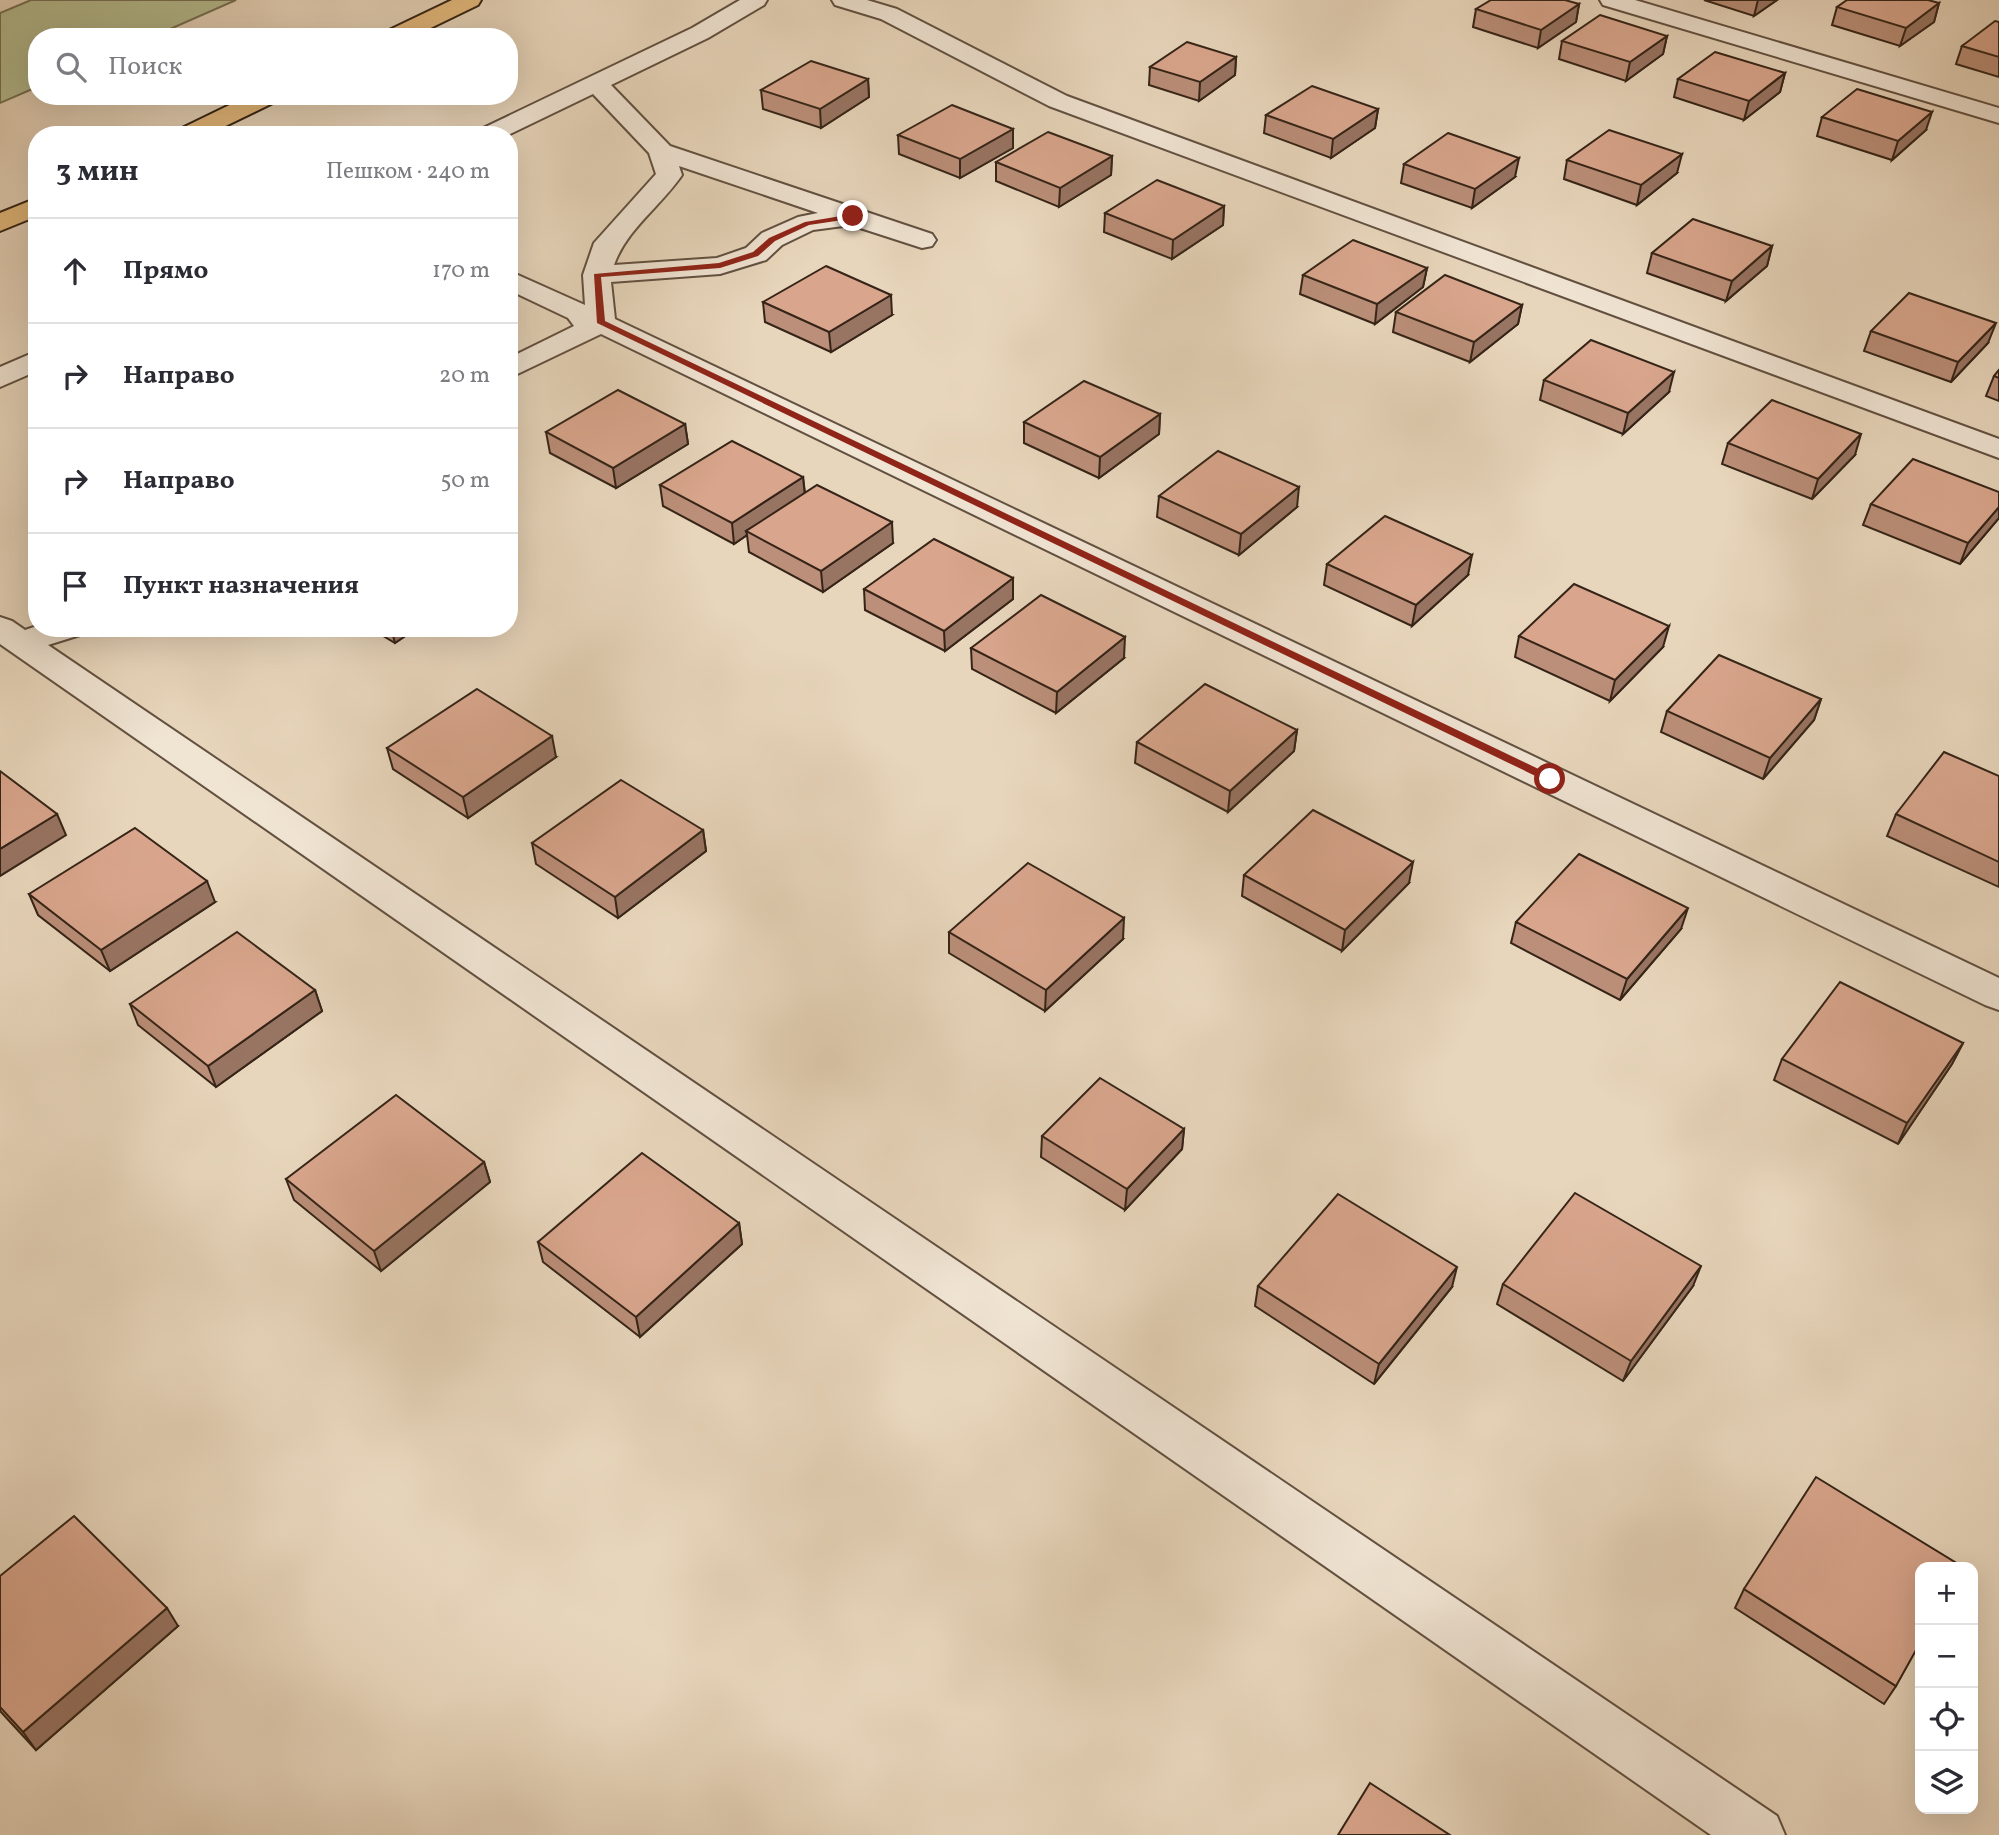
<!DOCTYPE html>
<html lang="ru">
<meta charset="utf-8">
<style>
:root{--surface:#fff;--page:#f2f2f3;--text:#2b2b33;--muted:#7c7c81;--line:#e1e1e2}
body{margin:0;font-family:Vollkorn,serif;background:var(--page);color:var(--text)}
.controls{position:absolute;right:21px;bottom:21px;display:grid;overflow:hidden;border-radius:14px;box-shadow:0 7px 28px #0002}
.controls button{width:63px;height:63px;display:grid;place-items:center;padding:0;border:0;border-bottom:2px solid var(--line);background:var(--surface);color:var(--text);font:35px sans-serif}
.stop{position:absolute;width:21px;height:21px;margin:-16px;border:5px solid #8f2418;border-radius:50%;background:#fff}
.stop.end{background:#8f2418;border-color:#fff;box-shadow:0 2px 7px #0008}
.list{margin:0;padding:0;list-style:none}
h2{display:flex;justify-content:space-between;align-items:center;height:91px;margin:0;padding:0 28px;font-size:30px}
h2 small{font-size:23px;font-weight:400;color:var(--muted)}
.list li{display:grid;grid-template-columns:46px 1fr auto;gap:21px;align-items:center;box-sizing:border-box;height:105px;padding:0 28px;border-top:2px solid var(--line)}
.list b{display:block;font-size:26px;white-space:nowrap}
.list em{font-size:23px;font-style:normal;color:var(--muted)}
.icon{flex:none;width:38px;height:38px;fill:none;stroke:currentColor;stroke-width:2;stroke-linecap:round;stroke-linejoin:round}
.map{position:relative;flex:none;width:1999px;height:1835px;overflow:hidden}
.search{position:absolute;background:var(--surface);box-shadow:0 7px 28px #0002;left:28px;top:28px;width:490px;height:77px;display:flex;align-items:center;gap:18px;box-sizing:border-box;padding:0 24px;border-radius:28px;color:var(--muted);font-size:26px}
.panel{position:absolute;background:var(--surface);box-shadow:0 7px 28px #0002;left:28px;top:126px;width:490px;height:511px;border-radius:28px}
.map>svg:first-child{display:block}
.green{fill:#b5be92;stroke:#757154;stroke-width:2}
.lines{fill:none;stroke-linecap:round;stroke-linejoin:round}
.minor-casing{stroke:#625040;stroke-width:4}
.major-casing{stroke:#352417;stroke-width:4}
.minor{fill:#f0e4d3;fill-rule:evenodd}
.major{fill:#e4bb7e;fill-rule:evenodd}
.wall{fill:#bb8f79;stroke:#352417;stroke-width:2}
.shaded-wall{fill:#987463;stroke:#352417;stroke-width:2}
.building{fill:#d9a68d;stroke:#352417;stroke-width:2}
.route{fill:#8f2418}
</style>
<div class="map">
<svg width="1999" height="1835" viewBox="0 0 1999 1835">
<rect width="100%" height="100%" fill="#e8d6bc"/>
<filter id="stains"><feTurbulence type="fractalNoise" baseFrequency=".00286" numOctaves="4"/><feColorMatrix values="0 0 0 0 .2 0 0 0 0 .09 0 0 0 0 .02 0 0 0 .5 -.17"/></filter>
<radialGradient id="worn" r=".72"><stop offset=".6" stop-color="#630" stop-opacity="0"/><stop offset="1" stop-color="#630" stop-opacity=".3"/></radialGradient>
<!-- green -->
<path class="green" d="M31 0H236L152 37H37V87L0 103V13Z"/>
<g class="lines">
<defs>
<g id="minor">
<path d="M740 0H767L764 5 708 38 611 85 670 146 932 234 936 240 932 246 922 248 851 225 813 230 782 245 766 260 720 274 611 282 615 319 1999 978V1010L1985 1005 601 334 509 378V358L574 326 568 318 509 290V271L585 305 583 275 594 243 656 174 649 153 593 94 508 135H476L479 130 692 28ZM679 166 818 213 798 217 762 233 746 248 717 258 614 265C626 230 661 206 682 175Z"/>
<path d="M832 0H867L897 9 1067 96 1999 439V458L1049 106 881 19 835 5Z"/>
<path d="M1600 0H1635L1999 108V123L1603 5Z"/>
<path d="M37 351V371L0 387V367Z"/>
<path d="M0 617 12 621 25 630 37 626 85 628 80 635 48 645 1777 1816 1785 1835H1711L0 644Z"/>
</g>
<g id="major">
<path d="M452 0H481L478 5 412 37H381L385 32Z"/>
<path d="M248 96H280L277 101 207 135H175L178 130Z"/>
<path d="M37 198V216L0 231V213Z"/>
</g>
</defs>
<!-- minor casing -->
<use href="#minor" class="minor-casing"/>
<!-- major casing -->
<use href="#major" class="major-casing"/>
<!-- minor -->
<use href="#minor" class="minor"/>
<!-- major -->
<use href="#major" class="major"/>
</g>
<!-- wall -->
<g class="wall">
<path d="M1704 0H1777L1754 16Z"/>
<path d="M1939 3 1934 22 1900 46 1832 25 1837 7Z"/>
<path d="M1579 4 1576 22 1538 48 1473 27 1476 9Z"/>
<path d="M1999 22V77L1956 64 1962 46Z"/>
<path d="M1667 36 1663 54 1626 81 1559 59 1562 41Z"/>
<path d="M1236 57 1235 75 1199 101 1149 85 1150 67Z"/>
<path d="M1785 73 1780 92 1744 120 1674 97 1678 79Z"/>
<path d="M868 79 869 97 821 128 763 109 761 90Z"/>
<path d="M1378 109 1375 128 1331 158 1264 133 1266 115Z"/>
<path d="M1822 117 1926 130 1892 160 1817 136Z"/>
<path d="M1013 129V148L960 178 899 154 898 135Z"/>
<path d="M1112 156 1111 175 1059 207 996 181V162Z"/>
<path d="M1567 160 1677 173 1637 205 1564 179Z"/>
<path d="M1404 164 1515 177 1472 208 1401 183Z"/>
<path d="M1224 206 1223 225 1172 259 1104 232 1105 213Z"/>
<path d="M1772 246 1767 266 1726 301 1647 273 1652 253Z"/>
<path d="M1427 268 1423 287 1375 324 1300 294 1303 275Z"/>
<path d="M763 302 892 315 831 352 765 322Z"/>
<path d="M1522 305 1518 324 1470 362 1393 332 1396 312Z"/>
<path d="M1871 331 1988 343 1951 382 1864 351Z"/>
<path d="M1999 370V401L1986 396 1994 376Z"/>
<path d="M1544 380 1669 392 1623 434 1540 400Z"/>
<path d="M1160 414 1159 434 1099 478 1024 443V422Z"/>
<path d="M685 424 688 444 616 488 550 453 546 432Z"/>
<path d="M1728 443 1855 455 1812 499 1722 464Z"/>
<path d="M803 477 805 493 893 543 823 592 749 552 747 535 734 544 663 506 660 485Z"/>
<path d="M1999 492V518L1960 564 1863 525 1871 504Z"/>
<path d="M1159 496 1297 507 1239 555 1157 517Z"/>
<path d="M1327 564 1468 575 1412 626 1324 585Z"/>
<path d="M1013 578V599L945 651 865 610 864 589Z"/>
<path d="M370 628H417L395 643Z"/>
<path d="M1519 636 1663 647 1610 701 1515 657Z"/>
<path d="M971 648 1124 658 1056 713 972 669Z"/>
<path d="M1821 699 1814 720 1763 779 1661 732 1667 711Z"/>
<path d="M1297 730 1294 751 1228 812 1135 763 1137 742Z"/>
<path d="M387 748 556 757 468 818 393 769Z"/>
<path d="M1999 776V887L1887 836 1896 814Z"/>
<path d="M703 830 706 851 618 918 536 864 532 843Z"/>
<path d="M1244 875 1409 883 1342 951 1242 896Z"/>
<path d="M29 894 215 902 110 971 38 915Z"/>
<path d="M1516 922 1681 929 1620 1000 1511 943Z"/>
<path d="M949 932 1123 939 1045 1011 949 953Z"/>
<path d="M315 990 322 1011 216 1087 138 1025 130 1004Z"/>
<path d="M1963 1043 1952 1064 1898 1144 1774 1080 1782 1059Z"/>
<path d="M1184 1129 1182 1149 1125 1210 1041 1157 1042 1136Z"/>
<path d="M484 1162 490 1182 381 1271 294 1200 286 1179Z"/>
<path d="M739 1223 742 1244 640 1337 543 1262 538 1242Z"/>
<path d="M1503 1284 1693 1286 1623 1381 1497 1304Z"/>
<path d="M1258 1286 1452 1287 1374 1384 1255 1306Z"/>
<path d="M0 1576 178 1626 36 1750 0 1711Z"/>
<path d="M1744 1589 1896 1686 1884 1704 1735 1608Z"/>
</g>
<!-- shaded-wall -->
<g class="shaded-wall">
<path d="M1758 0H1777L1754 16Z"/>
<path d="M1939 3 1934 22 1900 46 1906 28Z"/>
<path d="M1579 4 1576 22 1538 48 1541 30Z"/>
<path d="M1667 36 1663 54 1626 81 1630 62Z"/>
<path d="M1236 57 1235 75 1199 101 1200 82Z"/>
<path d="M1785 73 1780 92 1744 120 1749 101Z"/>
<path d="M868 79 869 97 821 128 820 109Z"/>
<path d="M1378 109 1375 128 1331 158 1333 139Z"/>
<path d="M1932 112 1926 130 1892 160 1898 141Z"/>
<path d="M1013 129V148L960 178V159Z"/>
<path d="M1682 154 1677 173 1637 205 1641 185Z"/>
<path d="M1112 156 1111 175 1059 207 1060 188Z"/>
<path d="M1519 158 1515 177 1472 208 1475 189Z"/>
<path d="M1224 206 1223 225 1172 259 1173 240Z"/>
<path d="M1772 246 1767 266 1726 301 1732 281Z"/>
<path d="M1427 268 1423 287 1375 324 1377 304Z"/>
<path d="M891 295 892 315 831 352 829 332Z"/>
<path d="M1522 305 1518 324 1470 362 1474 342Z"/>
<path d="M1996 323 1988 343 1951 382 1958 362Z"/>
<path d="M1674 372 1669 392 1623 434 1628 413Z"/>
<path d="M1160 414 1159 434 1099 478 1100 457Z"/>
<path d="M685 424 688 444 616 488 613 468Z"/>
<path d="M1861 434 1855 455 1812 499 1818 479Z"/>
<path d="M803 477 805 497 746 531 747 535 734 544 732 523Z"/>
<path d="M1299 487 1297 507 1239 555 1241 534Z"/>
<path d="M1999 507V518L1960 564 1968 543Z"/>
<path d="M892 522 893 543 823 592 821 571Z"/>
<path d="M1472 555 1468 575 1412 626 1416 605Z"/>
<path d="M1013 578V599L945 651 944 631Z"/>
<path d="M1669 626 1663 647 1610 701 1615 680Z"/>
<path d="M391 628H417L395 643Z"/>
<path d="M1125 637 1124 658 1056 713 1057 692Z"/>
<path d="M1821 699 1814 720 1763 779 1770 758Z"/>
<path d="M1297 730 1294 751 1228 812 1230 791Z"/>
<path d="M552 736 556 757 468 818 463 797Z"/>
<path d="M57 814 66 835 0 876V849Z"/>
<path d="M703 830 706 851 618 918 615 897Z"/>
<path d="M1413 862 1409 883 1342 951 1345 930Z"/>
<path d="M207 881 215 902 110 971 101 950Z"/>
<path d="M1688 908 1681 929 1620 1000 1627 979Z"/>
<path d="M1124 918 1123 939 1045 1011 1046 990Z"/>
<path d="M315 990 322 1011 216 1087 208 1066Z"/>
<path d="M1963 1043 1952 1064 1898 1144 1907 1123Z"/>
<path d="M1184 1129 1182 1149 1125 1210 1127 1189Z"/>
<path d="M484 1162 490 1182 381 1271 374 1251Z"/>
<path d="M739 1223 742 1244 640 1337 636 1317Z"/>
<path d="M1701 1266 1693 1286 1623 1381 1631 1361Z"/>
<path d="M1457 1267 1452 1287 1374 1384 1379 1364Z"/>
<path d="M167 1608 178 1626 36 1750 23 1732Z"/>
</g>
<!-- building -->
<g class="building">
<path d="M1491 0H1565L1579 4 1541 30 1476 9Z"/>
<path d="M1847 0H1928L1939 3 1906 28 1837 7Z"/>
<path d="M1600 15 1667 36 1630 62 1562 41Z"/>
<path d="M1995 21 1999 22V57L1962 46Z"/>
<path d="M1187 42 1236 57 1200 82 1150 67Z"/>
<path d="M1715 52 1785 73 1749 101 1678 79Z"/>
<path d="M811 61 868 79 820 109 761 90Z"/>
<path d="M1312 86 1378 109 1333 139 1266 115Z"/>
<path d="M1857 89 1932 112 1898 141 1822 117Z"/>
<path d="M952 105 1013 129 960 159 898 135Z"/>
<path d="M1609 130 1682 154 1641 185 1567 160Z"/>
<path d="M1048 132 1112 156 1060 188 996 162Z"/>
<path d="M1448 133 1519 158 1475 189 1404 164Z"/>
<path d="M1157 180 1224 206 1173 240 1105 213Z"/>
<path d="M1693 219 1772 246 1732 281 1652 253Z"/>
<path d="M1353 240 1427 268 1377 304 1303 275Z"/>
<path d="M826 266 891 295 829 332 763 302Z"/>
<path d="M1445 275 1522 305 1474 342 1396 312Z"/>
<path d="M1909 293 1996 323 1958 362 1871 331Z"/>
<path d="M1591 340 1674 372 1628 413 1544 380Z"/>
<path d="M1999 370V378L1994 376Z"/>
<path d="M1084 381 1160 414 1100 457 1024 422Z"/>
<path d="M618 390 685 424 613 468 546 432Z"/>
<path d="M1772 400 1861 434 1818 479 1728 443Z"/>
<path d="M732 441 803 477 732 523 660 485Z"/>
<path d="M1218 451 1299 487 1241 534 1159 496Z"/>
<path d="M1913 459 1999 492V507L1968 543 1871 504Z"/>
<path d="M817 485 892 522 821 571 746 531Z"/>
<path d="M1385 516 1472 555 1416 605 1327 564Z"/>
<path d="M934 539 1013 578 944 631 864 589Z"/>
<path d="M1574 584 1669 626 1615 680 1519 636Z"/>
<path d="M1041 595 1125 637 1057 692 971 648Z"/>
<path d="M1719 655 1821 699 1770 758 1667 711Z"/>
<path d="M1205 684 1297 730 1230 791 1137 742Z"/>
<path d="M477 689 552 736 463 797 387 748Z"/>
<path d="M1944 752 1999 776V862L1896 814Z"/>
<path d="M0 771 57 814 0 849Z"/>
<path d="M621 780 703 830 615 897 532 843Z"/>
<path d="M1313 810 1413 862 1345 930 1244 875Z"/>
<path d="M135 828 207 881 101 950 29 894Z"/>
<path d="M1579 854 1688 908 1627 979 1516 922Z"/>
<path d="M1028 863 1124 918 1046 990 949 932Z"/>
<path d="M237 932 315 990 208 1066 130 1004Z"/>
<path d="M1840 982 1963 1043 1907 1123 1782 1059Z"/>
<path d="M1100 1078 1184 1129 1127 1189 1042 1136Z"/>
<path d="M396 1095 484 1162 374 1251 286 1179Z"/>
<path d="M642 1153 739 1223 636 1317 538 1242Z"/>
<path d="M1575 1193 1701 1266 1631 1361 1503 1284Z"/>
<path d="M1338 1194 1457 1267 1379 1364 1258 1286Z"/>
<path d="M1816 1477 1963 1567H1920V1643L1896 1686 1744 1589Z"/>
<path d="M74 1516 167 1608 23 1732 0 1707V1576Z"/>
<path d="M1370 1783 1450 1835H1338Z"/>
</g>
<!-- route -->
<path class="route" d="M853 214 856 218 809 225 775 241 758 256 720 268 601 277 605 321 1553 776V781H1546L597 323 594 274 719 263 753 252 769 238 805 222Z"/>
<rect width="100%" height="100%" filter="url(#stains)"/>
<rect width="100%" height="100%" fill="url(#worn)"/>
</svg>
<div class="controls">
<button>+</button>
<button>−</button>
<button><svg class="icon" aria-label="locate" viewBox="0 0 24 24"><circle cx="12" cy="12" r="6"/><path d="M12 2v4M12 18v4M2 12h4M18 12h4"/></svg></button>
<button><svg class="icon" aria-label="layers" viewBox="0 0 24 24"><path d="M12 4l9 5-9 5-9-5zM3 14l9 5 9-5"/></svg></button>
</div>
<div class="stop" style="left:1550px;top:779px"></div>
<div class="stop end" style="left:853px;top:216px"></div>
<div class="search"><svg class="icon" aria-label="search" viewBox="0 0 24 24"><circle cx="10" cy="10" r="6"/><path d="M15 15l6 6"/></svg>Поиск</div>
<section class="panel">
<h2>3 мин<small>Пешком · 240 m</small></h2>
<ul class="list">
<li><svg class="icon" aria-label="ahead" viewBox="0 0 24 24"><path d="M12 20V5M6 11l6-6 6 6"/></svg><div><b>Прямо</b></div><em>170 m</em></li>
<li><svg class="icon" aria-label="right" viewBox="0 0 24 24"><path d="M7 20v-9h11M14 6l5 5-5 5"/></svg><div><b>Направо</b></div><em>20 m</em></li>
<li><svg class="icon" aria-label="right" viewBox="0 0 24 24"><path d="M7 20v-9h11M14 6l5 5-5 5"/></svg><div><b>Направо</b></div><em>50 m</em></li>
<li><svg class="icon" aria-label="arrive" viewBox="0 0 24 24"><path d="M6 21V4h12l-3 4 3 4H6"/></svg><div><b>Пункт назначения</b></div></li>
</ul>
</section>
</div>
